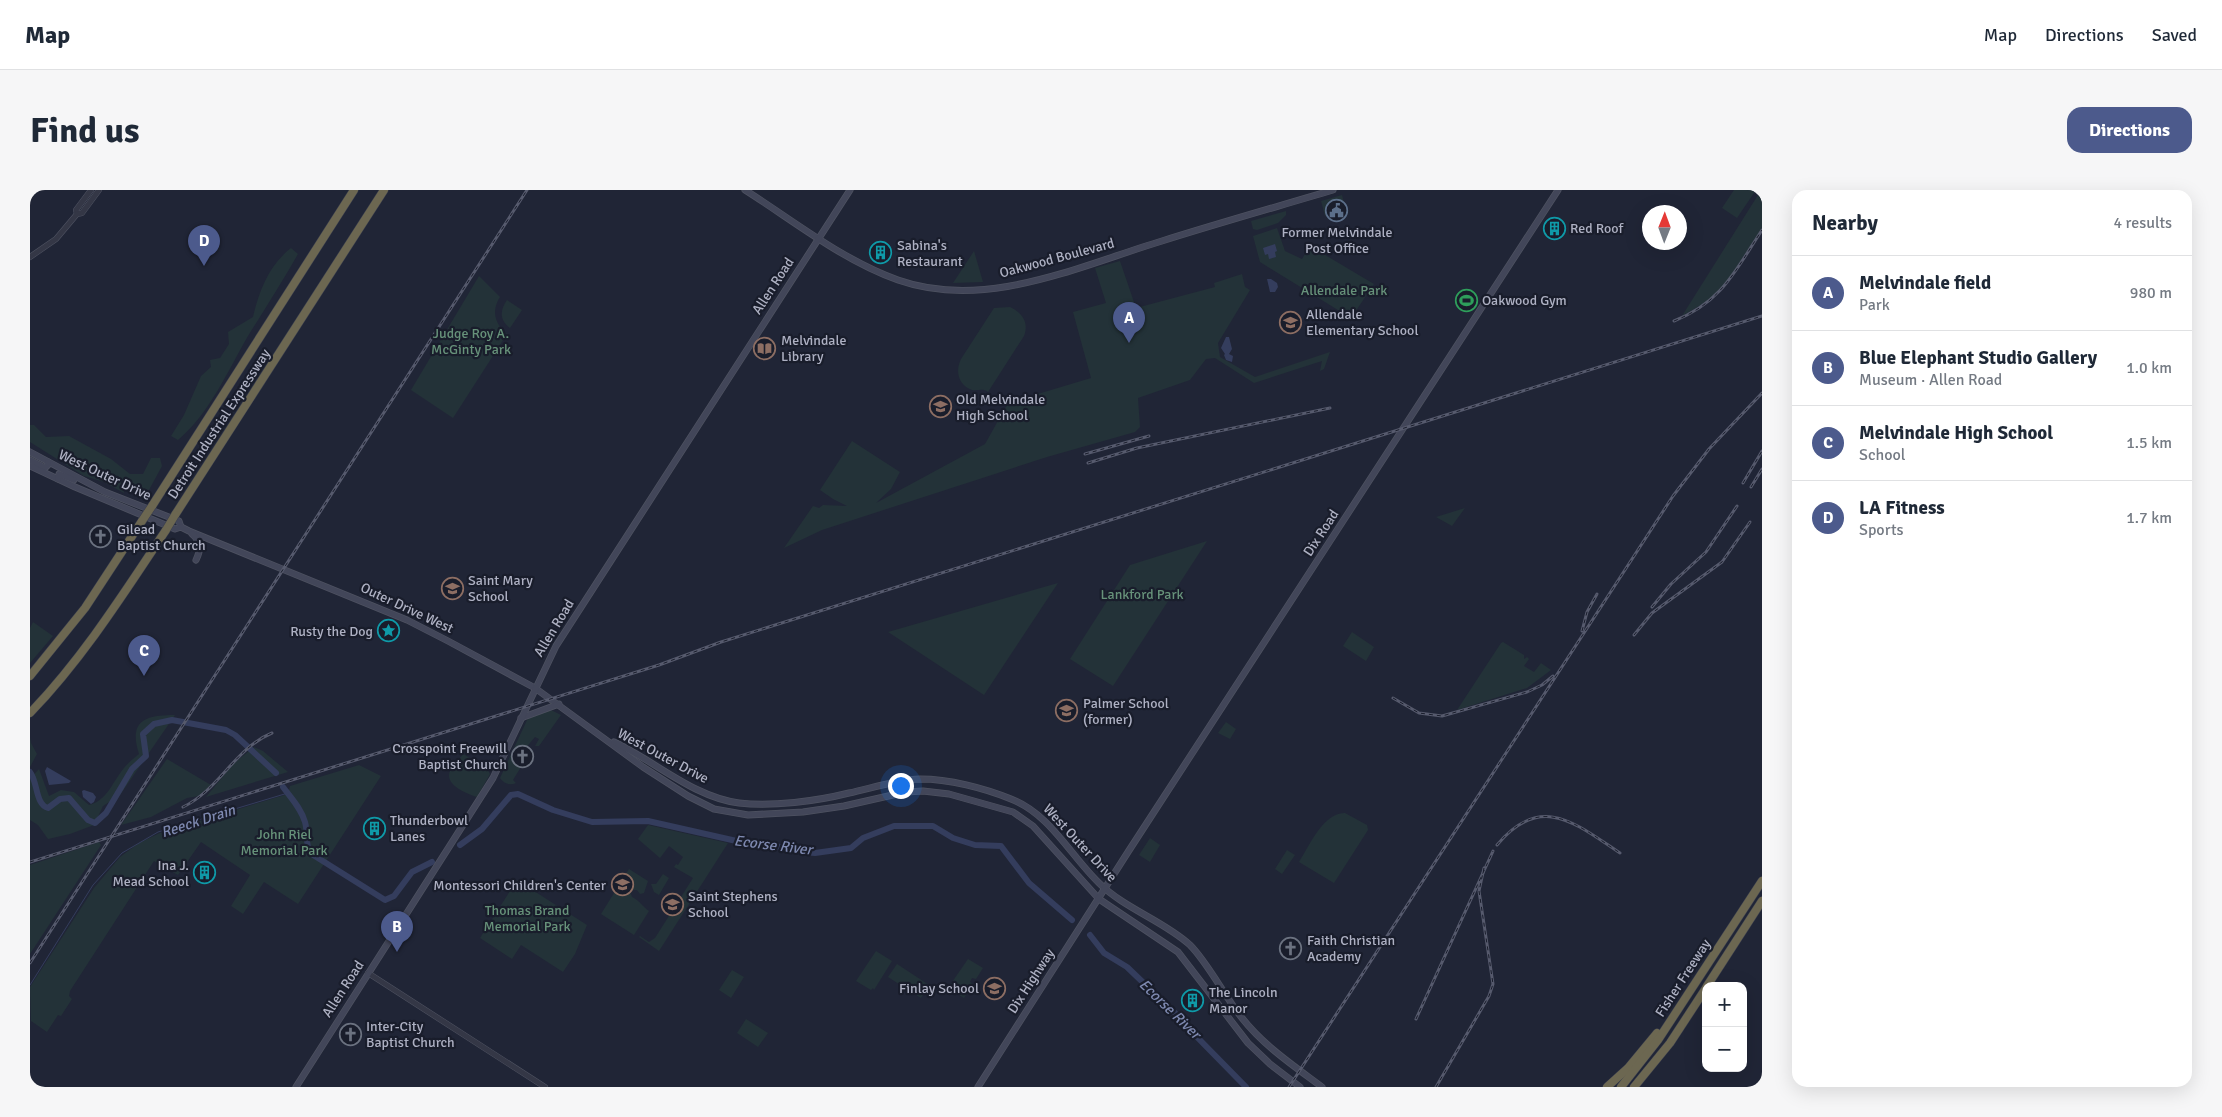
<!DOCTYPE html>
<meta charset="utf-8">
<style>
:root{--surface:#fff;--page:#f6f6f7;--text:#1f2937;--muted:#747a83;--line:#e0e1e3;--accent:#4c5a8c}
body{margin:0;font-family:Signika,sans-serif;background:var(--page);color:var(--text)}
.controls{position:absolute;right:15px;bottom:15px;display:grid;overflow:hidden;border-radius:10px;box-shadow:0 5px 20px #0002}
.controls button{width:45px;height:45px;display:grid;place-items:center;padding:0;border:0;border-bottom:1px solid var(--line);background:var(--surface);color:var(--text);font:25px sans-serif}
.compass{position:absolute;left:1612px;top:15px;width:45px;height:45px;border-radius:50%;background:var(--surface);box-shadow:0 5px 20px #0002;rotate:1deg}
.you{position:absolute;left:870px;top:595px;width:18px;height:18px;margin:-12px;border:4px solid #fff;border-radius:50%;background:#1a73e8;box-shadow:0 0 0 8px #1a73e833}
.badge{display:grid;place-items:center;width:32px;height:32px;border-radius:50%;background:var(--accent);color:#fff;font-size:16px;font-weight:700}
.pin{position:absolute;translate:-50% -41px;filter:drop-shadow(0 1px 2px #0008)}
.pin::after{content:'';position:absolute;top:26px;width:18px;height:15px;background:inherit;clip-path:polygon(0 0,100% 0,50% 100%)}
.list{margin:0;padding:0;list-style:none}
h2{display:flex;justify-content:space-between;align-items:center;height:65px;margin:0;padding:0 20px;font-size:21px}
h2 small{font-size:16px;font-weight:400;color:var(--muted)}
.list li{display:grid;grid-template-columns:32px 1fr auto;gap:15px;align-items:center;box-sizing:border-box;height:75px;padding:0 20px;border-top:1px solid var(--line)}
.list b{display:block;font-size:19px;white-space:nowrap}
.list p{margin:0;font-size:16px;white-space:nowrap;color:var(--muted)}
.list em{font-size:16px;font-style:normal;color:var(--muted)}
.map{position:relative;flex:none;width:1732px;height:897px;overflow:hidden;border-radius:15px}
header{display:flex;align-items:center;gap:30px;box-sizing:border-box;height:70px;padding:0 25px;background:var(--surface);border-bottom:1px solid var(--line)}
header strong{font-size:24px}
nav{display:flex;gap:28px;margin-inline-start:auto;font-size:18px}
.intro{display:flex;align-items:center;justify-content:space-between;box-sizing:border-box;height:120px;padding:0 30px}
h1{margin:0;font-size:35px}
.button{padding:12px 22px;border-radius:15px;background:var(--accent);color:#fff;font-size:18px;font-weight:700}
main{display:flex;gap:30px;padding:0 30px}
aside{flex:1;background:var(--surface);border-radius:15px;box-shadow:0 5px 20px #0002}
.map>svg:first-child{display:block}
.green{fill:#233238}
.water{fill:#343d5d}
.lines{fill:none;stroke-linecap:round;stroke-linejoin:round}
.stream{stroke:#343d5d;stroke-width:1}
.river{stroke:#343d5d;stroke-width:6}
.tertiary-casing{stroke:#4e5261;stroke-width:6}
.secondary-casing{stroke:#4e5261;stroke-width:7}
.motorway-casing{stroke:#3b3f4e;stroke-width:9}
.tertiary{stroke:#343746;stroke-width:5}
.secondary{stroke:#424659;stroke-width:5.5}
.motorway{stroke:#6c6751;stroke-width:8}
.rail-casing{stroke:#565a6d;stroke-width:3}
.rail{stroke:#191d2b;stroke-width:1;stroke-dasharray:4;stroke-linecap:butt}
.motorway-bridge-casing{stroke:#3b3f4e;stroke-width:9;stroke-linecap:butt}
.motorway-bridge{stroke:#6c6751;stroke-width:8}
.labels{text-anchor:middle;dominant-baseline:central;stroke-width:4.5;stroke-linejoin:round;paint-order:stroke}
.poi-label{font-size:14px;fill:#aeb1c3;stroke:#191d2b;text-anchor:start}
.street-label{font-size:14px;fill:#aeb1c3;stroke:#191d2b}
.park-label{font-size:14px;fill:#67927a;stroke:#191d2b}
.water-label{font-size:15px;font-style:italic;fill:#7e89b0;stroke:#191d2b}
</style>
<header>
<strong>Map</strong>
<nav><a>Map</a><a>Directions</a><a>Saved</a></nav>
</header>
<div class="intro"><h1>Find us</h1><a class="button">Directions</a></div>
<main>
<div class="map">
<svg width="1732" height="897" viewBox="0 0 1732 897">
<rect width="100%" height="100%" fill="#202536"/>
<!-- green -->
<g class="green">
<path d="M1704 0H1726L1707 28 1692 18Z"/>
<path d="M1312 5 1316 20 1295 26 1291 11Z"/>
<path d="M1728 5 1732 8V38L1695 95 1676 112 1652 126Z"/>
<path d="M1256 21V25L1248 33 1227 40 1223 39 1221 31Z"/>
<path d="M1247 38 1255 61 1272 69 1280 56 1344 94 1321 128 1230 72 1223 46Z"/>
<path d="M261 58 268 64C252 92 235 119 218 146 197 182 180 223 148 250L141 246 154 225 171 186 181 177 180 170 190 168 199 154 198 142 223 127C229 101 239 75 261 58Z"/>
<path d="M944 61 953 92 923 93Z"/>
<path d="M1090 71 1106 118 1185 97 1184 93 1212 84 1215 97 1220 100 1188 153 1190 167 1225 187 1300 162 1294 179 1290 181 1292 171 1224 193 1185 168 1176 169 1160 190 1108 208 1110 237 1105 242 1017 267 792 340 754 358 783 316 789 318 793 315 817 316 803 309 790 300 822 251 870 282 861 299 846 313 955 254 978 213 1061 188 1043 122 1076 113 1065 78Z"/>
<path d="M449 86 470 107C461 121 465 134 477 144L423 228 381 200Z"/>
<path d="M477 110 492 120 480 138C469 130 470 120 477 110Z"/>
<path d="M980 117C993 123 999 133 994 146L958 202C953 198 948 201 942 200 928 195 925 181 931 169L964 118Z"/>
<path d="M0 235H4L16 247 39 246 81 269 100 284H113L121 268H130L132 276 119 300 93 295 94 303 74 292 54 286 0 252Z"/>
<path d="M1435 318 1422 336 1406 327Z"/>
<path d="M1177 351 1083 496 1040 469 1100 375Z"/>
<path d="M1028 393 954 505 858 442Z"/>
<path d="M3 432 23 446 0 473V438Z"/>
<path d="M1322 442 1344 457 1336 471 1313 456Z"/>
<path d="M1473 452 1494 465V469L1497 467 1499 469 1494 476 1504 482 1511 473 1521 480 1497 498 1427 520 1471 453Z"/>
<path d="M521 520 531 525 509 556H505L509 549 505 547 484 572 491 577 483 590 486 593C480 596 473 593 470 588L498 528Z"/>
<path d="M145 525 90 605 73 616 64 635 40 644 18 649 8 635 0 630V589L9 579 19 606 31 600 44 602 59 615C77 611 83 591 94 578 98 573 104 568 109 564 98 530 116 525 145 525Z"/>
<path d="M1196 532 1206 539 1200 549 1188 543Z"/>
<path d="M0 547 1 553 7 564 0 577Z"/>
<path d="M224 557 233 561 258 582 176 607 203 574Z"/>
<path d="M433 564 457 578 460 584 447 607C437 604 414 595 420 581 423 575 429 570 433 564Z"/>
<path d="M137 569 181 595 169 606 157 608 121 627 91 635Z"/>
<path d="M329 575 351 586 268 714 234 692 213 724 201 716 220 685 171 652 148 685 124 671 40 801 39 806 42 809 31 826 28 825 17 842 1 831 0 797 64 698 90 667 109 653 130 643 258 604 260 596Z"/>
<path d="M1315 623 1337 635 1338 640 1304 693 1269 672C1279 656 1294 622 1315 623Z"/>
<path d="M618 635 698 653 629 761 609 747 610 746 619 752 625 748 663 688 644 677 646 674 648 675 653 667 639 656 630 668 608 649Z"/>
<path d="M1120 648 1130 655 1120 672 1109 665Z"/>
<path d="M69 652 71 655 0 764V675Z"/>
<path d="M1257 660 1265 665 1252 684 1245 679Z"/>
<path d="M599 679 618 691 614 703 610 704 607 700H601L590 693Z"/>
<path d="M633 684 639 688 629 705 624 702 621 694H626Z"/>
<path d="M487 690 557 735 545 764 533 782 491 755 482 769 450 748Z"/>
<path d="M589 695 600 702 602 707C610 711 612 716 619 721L604 745 571 724Z"/>
<path d="M846 761 862 771 844 800 843 798 841 800 826 791Z"/>
<path d="M938 769 953 778 946 789 942 788 940 792 943 794 934 808 918 798Z"/>
<path d="M867 774 899 795 891 808 858 787Z"/>
<path d="M702 780 714 787 701 808 689 800Z"/>
<path d="M716 829 738 843 728 857 707 843Z"/>
</g>
<!-- water -->
<g class="water">
<path d="M1245 54 1247 61 1245 62 1246 67 1239 69 1238 64 1235 65 1233 58Z"/>
<path d="M1237 89H1241L1247 93 1248 97 1245 102H1240Z"/>
<path d="M1196 147H1199L1202 159 1199 164 1203 166 1202 172 1196 170 1194 165 1195 164 1191 158Z"/>
<path d="M17 577 41 591 39 593 19 595 15 581Z"/>
<path d="M54 600 63 603 66 607 64 612 61 614 53 607 52 601Z"/>
</g>
<g class="lines">
<!-- stream -->
<path class="stream" d="M0 795 63 695 92 663 128 642 258 603"/>
<!-- river -->
<g class="river">
<path d="M0 582C8 592 5 614 18 618L30 609 39 608 58 630 65 633 76 623 102 579 116 566 113 544 124 534 142 530 196 540 205 545 246 583"/>
<path d="M253 597C261 608 271 618 275 632 278 642 275 653 280 663L355 710 364 706 382 682 402 672"/>
<path d="M430 655 452 639 481 605 488 604 523 620 562 632 618 631 711 652H726L775 662 785 663 821 658 833 648 864 636H903L923 648 945 655 971 656 999 693 1042 730"/>
<path d="M1060 745 1074 763 1097 777 1150 828 1164 844 1216 897"/>
</g>
<defs>
<g id="tertiary">
<path d="M47 24 46 20 61 0"/>
<path d="M0 67 26 49 47 24 52 23 69 0"/>
<path d="M338 783 515 897"/>
</g>
<g id="secondary">
<path d="M715 0C764 31 812 70 868 90 956 121 1049 76 1132 51 1189 33 1246 17 1303 0"/>
<path d="M0 262 75 302 149 331 151 337"/>
<path d="M0 270 15 278 18 275V272"/>
<path d="M0 276 45 297 145 339 151 337 159 341 377 430 418 451 505 498 613 577 658 606 684 619 718 625 773 622 814 616 876 602 893 601 919 604 983 622 1003 636 1069 709 1148 762 1218 853 1240 874 1270 897"/>
<path d="M28 289 29 284 44 290"/>
<path d="M162 344C171 351 171 360 166 370"/>
<path d="M491 528 529 514"/>
<path d="M584 552C625 571 663 607 709 613 742 617 787 611 819 603 842 598 866 590 890 589 919 589 954 598 981 609 1020 624 1040 665 1069 693 1095 719 1134 731 1160 755 1178 773 1195 807 1212 828 1234 856 1264 876 1292 897"/>
<path d="M266 897 463 588 526 456 820 0"/>
<path d="M948 897 1098 662 1528 0"/>
</g>
<g id="motorway">
<path d="M122 316 324 0"/>
<path d="M145 325 354 0"/>
<path d="M0 486 55 418 112 331"/>
<path d="M0 523C53 468 94 403 136 340"/>
<path d="M1677 796 1732 711"/>
<path d="M1577 897 1598 878 1627 843"/>
<path d="M1591 897 1628 850 1732 691"/>
<path d="M1604 897 1640 853 1676 798"/>
</g>
</defs>
<!-- tertiary casing -->
<use href="#tertiary" class="tertiary-casing"/>
<!-- secondary casing -->
<use href="#secondary" class="secondary-casing"/>
<!-- motorway casing -->
<use href="#motorway" class="motorway-casing"/>
<!-- tertiary -->
<use href="#tertiary" class="tertiary"/>
<!-- secondary -->
<use href="#secondary" class="secondary"/>
<!-- motorway -->
<use href="#motorway" class="motorway"/>
<defs>
<g id="rail">
<path d="M1644 131C1692 112 1705 81 1732 40"/>
<path d="M1055 264 1119 246"/>
<path d="M1058 273 1107 258 1300 218"/>
<path d="M1713 293 1732 261"/>
<path d="M1721 297 1732 279"/>
<path d="M1622 417 1641 394 1676 362 1707 316"/>
<path d="M1552 441 1557 422 1567 404"/>
<path d="M1604 445 1622 423 1692 372 1720 332"/>
<path d="M1363 508 1389 523 1412 526 1497 502 1512 495 1523 486"/>
<path d="M153 617C189 600 205 558 242 543"/>
<path d="M1467 655C1511 602 1546 634 1590 663"/>
<path d="M0 672 629 475 691 452 1732 126"/>
<path d="M0 773 497 0"/>
<path d="M1386 829 1463 661"/>
<path d="M1259 897 1643 306 1679 259 1732 203"/>
<path d="M1406 897 1459 806 1463 794 1449 701 1454 678"/>
</g>
</defs>
<!-- rail casing -->
<use href="#rail" class="rail-casing"/>
<!-- rail -->
<use href="#rail" class="rail"/>
<defs>
<g id="motorway-bridge">
<path d="M112 331 122 316"/>
<path d="M136 340 145 325"/>
</g>
</defs>
<!-- motorway-bridge casing -->
<use href="#motorway-bridge" class="motorway-bridge-casing"/>
<!-- motorway-bridge -->
<use href="#motorway-bridge" class="motorway-bridge"/>
</g>
<!-- icons -->
<defs>
<symbol id="civic-ring" viewBox="-11 -11 22 22"><circle r="9.5" fill="#191d2b" stroke="#5c6f8a" stroke-width="1.5"/><path d="M-.6-6.5H3V-4.5H.6V-3L4-1V1h2V6H-6V1h2V-1L-.6-3ZM-1.2 2.5V6h2.4V2.5Z" fill="#5c6f8a"/></symbol>
<symbol id="building-ring" viewBox="-11 -11 22 22"><circle r="9.5" fill="#191d2b" stroke="#0f9aa8" stroke-width="1.5"/><path d="M-4-6H4V6H1V3H-1V6H-4ZM-2.5-4.3h1.7v1.8h-1.7ZM.8-4.3h1.7v1.8H.8ZM-2.5-1h1.7V.8h-1.7ZM.8-1h1.7V.8H.8Z" fill="#0f9aa8"/></symbol>
<symbol id="stadium-ring" viewBox="-11 -11 22 22"><circle r="9.5" fill="#191d2b" stroke="#2e9e5b" stroke-width="1.5"/><path d="M0-5a6.5 5 0 1 0 0 10a6.5 5 0 1 0 0-10ZM-3.5-1.8h7v3.6h-7Z" fill="#2e9e5b"/></symbol>
<symbol id="school-ring" viewBox="-11 -11 22 22"><circle r="9.5" fill="#191d2b" stroke="#8d6e63" stroke-width="1.5"/><path d="M0-5L7-2L0 1L-7-2ZM-4 1L0 2.5L4 1V4Q0 6-4 4Z" fill="#8d6e63"/></symbol>
<symbol id="library-ring" viewBox="-11 -11 22 22"><circle r="9.5" fill="#191d2b" stroke="#8d6e63" stroke-width="1.5"/><path d="M-6-4Q-3-5.5-.7-3.5V5Q-3 3-6 4ZM6-4Q3-5.5 .7-3.5V5Q3 3 6 4Z" fill="#8d6e63"/></symbol>
<symbol id="church-ring" viewBox="-11 -11 22 22"><circle r="9.5" fill="#191d2b" stroke="#6b7280" stroke-width="1.5"/><path d="M-1.2-6h2.4v3.5h3.3v2.4h-3.3V6h-2.4V-.1h-3.3v-2.4h3.3Z" fill="#6b7280"/></symbol>
<symbol id="sight-ring" viewBox="-11 -11 22 22"><circle r="9.5" fill="#191d2b" stroke="#0f9aa8" stroke-width="1.5"/><path d="M0-6L1.8-2.2L6-1.7L2.9 1.2L3.7 5.4L0 3.3L-3.7 5.4L-2.9 1.2L-6-1.7L-1.8-2.2Z" fill="#0f9aa8"/></symbol>
</defs>
<g fill-rule="evenodd">
<use href="#civic-ring" x="1294" y="8" width="25" height="25"/>
<use href="#building-ring" x="1512" y="26" width="25" height="25"/>
<use href="#building-ring" x="838" y="50" width="25" height="25"/>
<use href="#stadium-ring" x="1424" y="98" width="25" height="25"/>
<use href="#school-ring" x="1248" y="120" width="25" height="25"/>
<use href="#library-ring" x="722" y="146" width="25" height="25"/>
<use href="#school-ring" x="898" y="204" width="25" height="25"/>
<use href="#church-ring" x="58" y="334" width="25" height="25"/>
<use href="#school-ring" x="410" y="386" width="25" height="25"/>
<use href="#sight-ring" x="346" y="428" width="25" height="25"/>
<use href="#school-ring" x="1024" y="508" width="25" height="25"/>
<use href="#church-ring" x="480" y="554" width="25" height="25"/>
<use href="#building-ring" x="332" y="626" width="25" height="25"/>
<use href="#building-ring" x="162" y="670" width="25" height="25"/>
<use href="#school-ring" x="580" y="682" width="25" height="25"/>
<use href="#school-ring" x="630" y="702" width="25" height="25"/>
<use href="#church-ring" x="1248" y="746" width="25" height="25"/>
<use href="#school-ring" x="952" y="786" width="25" height="25"/>
<use href="#building-ring" x="1150" y="798" width="25" height="25"/>
<use href="#church-ring" x="308" y="832" width="25" height="25"/>
</g>
<g class="labels">
<!-- poi labels -->
<g class="poi-label">
<text x="1540" y="38">Red Roof</text>
<text x="1307" y="42" text-anchor="middle">Former Melvindale<tspan x="1307" dy="16">Post Office</tspan></text>
<text x="867" y="55">Sabina's<tspan x="867" dy="16">Restaurant</tspan></text>
<text x="1452" y="110">Oakwood Gym</text>
<text x="1276" y="124">Allendale<tspan x="1276" dy="16">Elementary School</tspan></text>
<text x="751" y="150">Melvindale<tspan x="751" dy="16">Library</tspan></text>
<text x="926" y="209">Old Melvindale<tspan x="926" dy="16">High School</tspan></text>
<text x="87" y="339">Gilead<tspan x="87" dy="16">Baptist Church</tspan></text>
<text x="438" y="390">Saint Mary<tspan x="438" dy="16">School</tspan></text>
<text x="343" y="441" text-anchor="end">Rusty the Dog</text>
<text x="1053" y="513">Palmer School<tspan x="1053" dy="16">(former)</tspan></text>
<text x="477" y="558" text-anchor="end">Crosspoint Freewill<tspan x="477" dy="16">Baptist Church</tspan></text>
<text x="360" y="630">Thunderbowl<tspan x="360" dy="16">Lanes</tspan></text>
<text x="159" y="675" text-anchor="end">Ina J.<tspan x="159" dy="16">Mead School</tspan></text>
<text x="576" y="695" text-anchor="end">Montessori Children's Center</text>
<text x="658" y="706">Saint Stephens<tspan x="658" dy="16">School</tspan></text>
<text x="1277" y="750">Faith Christian<tspan x="1277" dy="16">Academy</tspan></text>
<text x="949" y="798" text-anchor="end">Finlay School</text>
<text x="1179" y="802">The Lincoln<tspan x="1179" dy="16">Manor</tspan></text>
<text x="336" y="836">Inter-City<tspan x="336" dy="16">Baptist Church</tspan></text>
</g>
<!-- street labels -->
<g class="street-label">
<text transform="translate(1027 68) rotate(-15)">Oakwood Boulevard</text>
<text transform="translate(743 96) rotate(-57)">Allen Road</text>
<text transform="translate(189 234) rotate(-57)">Detroit Industrial Expressway</text>
<text transform="translate(75 285) rotate(25)">West Outer Drive</text>
<text transform="translate(1291 343) rotate(-57)">Dix Road</text>
<text transform="translate(377 418) rotate(25)">Outer Drive West</text>
<text transform="translate(524 438) rotate(-59)">Allen Road</text>
<text transform="translate(633 566) rotate(28)">West Outer Drive</text>
<text transform="translate(1050 653) rotate(47)">West Outer Drive</text>
<text transform="translate(1653 788) rotate(-57)">Fisher Freeway</text>
<text transform="translate(1001 791) rotate(-57)">Dix Highway</text>
<text transform="translate(313 799) rotate(-57)">Allen Road</text>
</g>
<!-- park labels -->
<g class="park-label">
<text x="1314" y="100">Allendale Park</text>
<text x="441" y="143">Judge Roy A.<tspan x="441" dy="16">McGinty Park</tspan></text>
<text x="1112" y="404">Lankford Park</text>
<text x="254" y="644">John Riel<tspan x="254" dy="16">Memorial Park</tspan></text>
<text x="497" y="720">Thomas Brand<tspan x="497" dy="16">Memorial Park</tspan></text>
</g>
<!-- water labels -->
<g class="water-label">
<text transform="translate(168 631) rotate(-18)">Reeck Drain</text>
<text transform="translate(743 655) rotate(7)">Ecorse River</text>
<text transform="translate(1140 819) rotate(44)">Ecorse River</text>
</g>
</g>
</svg>
<div class="controls">
<button>+</button>
<button>−</button>
</div>
<svg class="compass" viewBox="-18 -18 36 36"><path d="M0-13l5 13h-10z" fill="#e53935"/><path d="M0 13l5-13h-10z" fill="#747a83"/></svg>
<div class="you"></div>
<div class="pin badge" style="left:1099px;top:153px">A</div>
<div class="pin badge" style="left:367px;top:762px">B</div>
<div class="pin badge" style="left:114px;top:486px">C</div>
<div class="pin badge" style="left:174px;top:76px">D</div>
</div>
<aside>
<h2>Nearby<small>4 results</small></h2>
<ul class="list">
<li><span class="badge">A</span><div><b>Melvindale field</b><p>Park</p></div><em>980 m</em></li>
<li><span class="badge">B</span><div><b>Blue Elephant Studio Gallery</b><p>Museum · Allen Road</p></div><em>1.0 km</em></li>
<li><span class="badge">C</span><div><b>Melvindale High School</b><p>School</p></div><em>1.5 km</em></li>
<li><span class="badge">D</span><div><b>LA Fitness</b><p>Sports</p></div><em>1.7 km</em></li>
</ul>
</aside>
</main>
